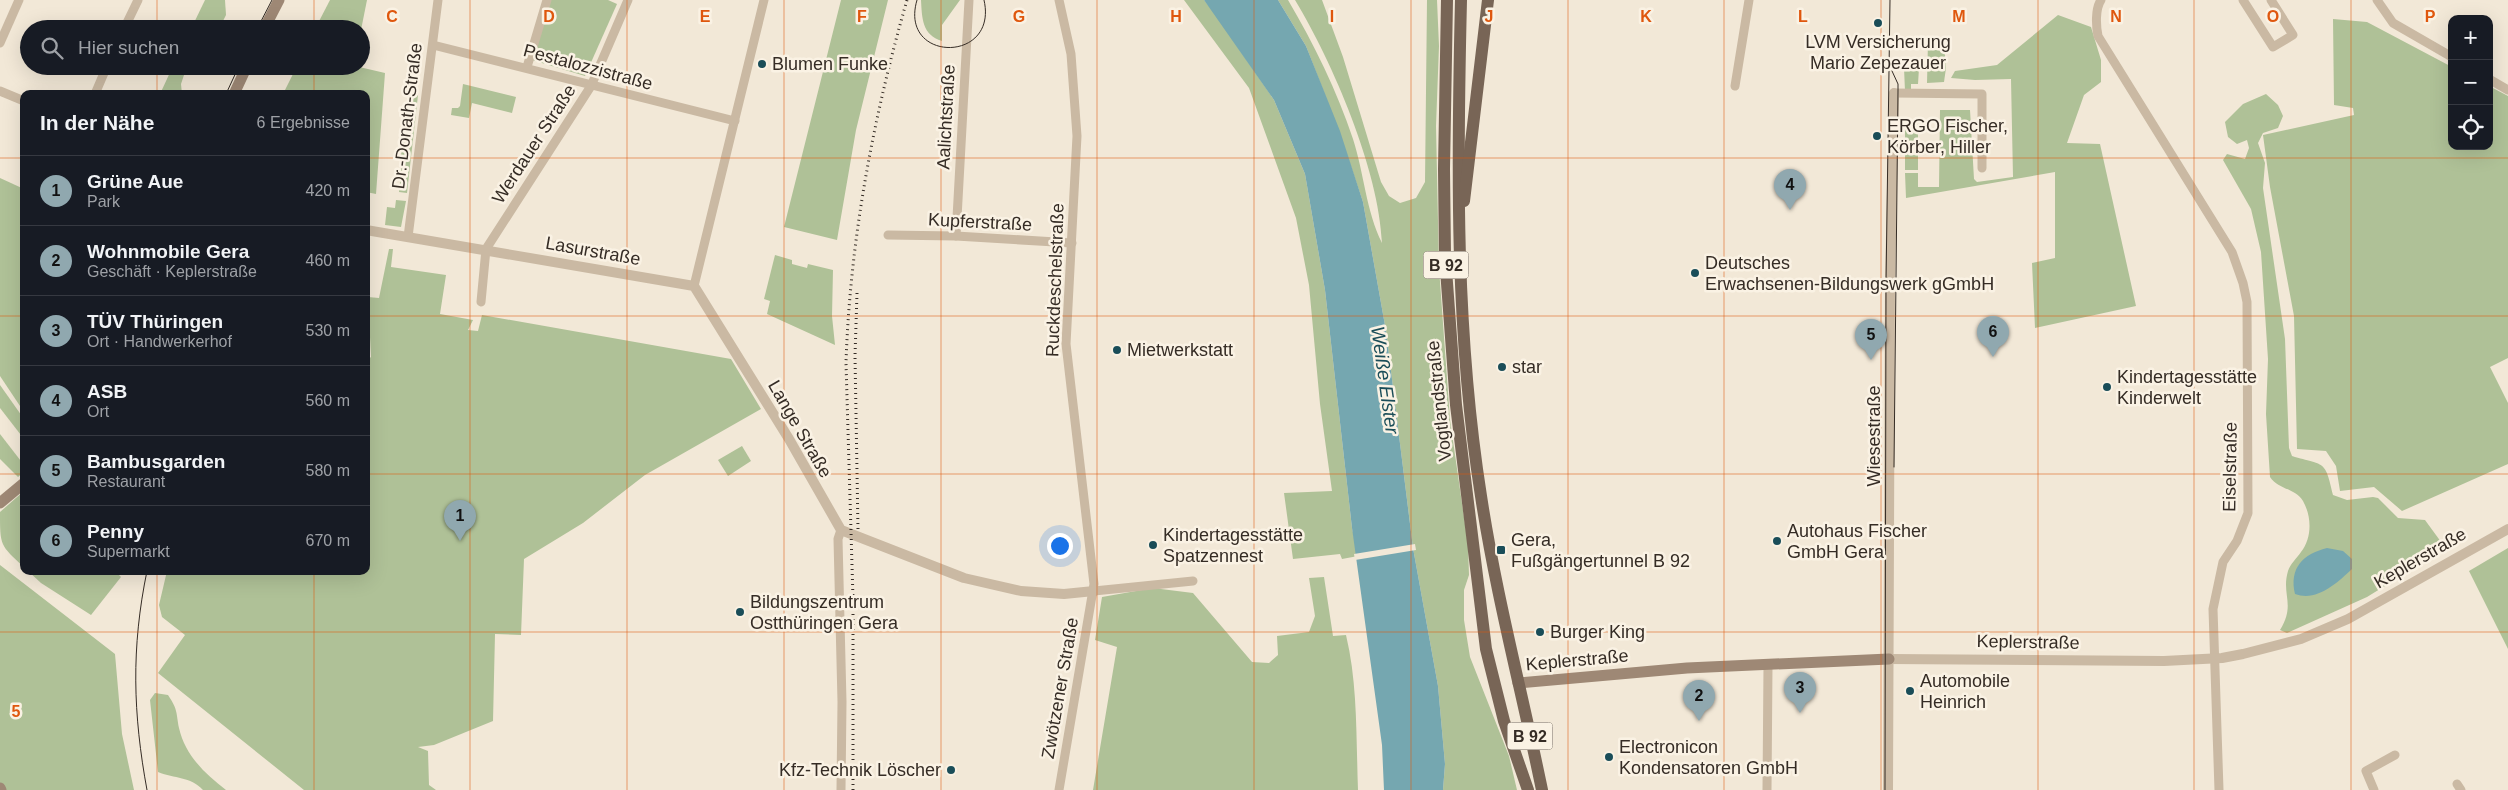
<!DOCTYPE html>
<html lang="de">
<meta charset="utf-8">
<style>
:root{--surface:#171b24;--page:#242831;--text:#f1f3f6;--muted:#9ea1a6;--line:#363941;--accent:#90a8af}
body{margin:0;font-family:Arial,sans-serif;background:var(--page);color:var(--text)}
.controls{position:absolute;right:15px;top:15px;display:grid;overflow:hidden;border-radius:10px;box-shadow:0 5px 20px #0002}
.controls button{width:45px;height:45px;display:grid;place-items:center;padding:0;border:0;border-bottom:1px solid var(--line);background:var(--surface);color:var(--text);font:25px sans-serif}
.you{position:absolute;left:1059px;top:545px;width:18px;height:18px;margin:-12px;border:4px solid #fff;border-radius:50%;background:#1a73e8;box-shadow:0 0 0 8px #1a73e833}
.badge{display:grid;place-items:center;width:32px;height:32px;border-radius:50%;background:var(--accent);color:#111;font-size:16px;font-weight:700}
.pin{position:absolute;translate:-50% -41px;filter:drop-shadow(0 1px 2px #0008)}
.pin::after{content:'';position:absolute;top:26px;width:18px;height:15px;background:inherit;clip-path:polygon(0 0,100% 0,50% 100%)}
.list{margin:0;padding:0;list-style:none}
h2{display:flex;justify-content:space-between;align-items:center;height:65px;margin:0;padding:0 20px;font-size:21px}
h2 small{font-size:16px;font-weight:400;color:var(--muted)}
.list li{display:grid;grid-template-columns:32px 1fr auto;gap:15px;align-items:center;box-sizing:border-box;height:70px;padding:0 20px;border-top:1px solid var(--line)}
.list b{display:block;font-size:19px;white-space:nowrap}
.list p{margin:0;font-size:16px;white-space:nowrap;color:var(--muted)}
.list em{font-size:16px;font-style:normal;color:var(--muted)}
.icon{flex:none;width:28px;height:28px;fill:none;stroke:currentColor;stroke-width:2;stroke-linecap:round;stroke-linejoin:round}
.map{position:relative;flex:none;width:2508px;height:790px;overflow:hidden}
.search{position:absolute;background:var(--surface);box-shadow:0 5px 20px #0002;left:20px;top:20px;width:350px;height:55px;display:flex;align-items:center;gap:12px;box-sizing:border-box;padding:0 18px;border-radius:28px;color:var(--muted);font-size:19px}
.panel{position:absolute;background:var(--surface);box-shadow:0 5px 20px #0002;left:20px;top:90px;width:350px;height:485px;border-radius:10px}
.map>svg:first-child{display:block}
.green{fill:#afc197}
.water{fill:#75a7b0}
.pier{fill:#f2e8d7}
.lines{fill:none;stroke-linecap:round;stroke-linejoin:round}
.minor{stroke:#cab9a3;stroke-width:9}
.tertiary{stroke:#cab9a3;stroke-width:10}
.secondary{stroke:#9e8875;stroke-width:11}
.primary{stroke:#786556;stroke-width:12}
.tram{stroke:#352c25;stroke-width:1}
.rail{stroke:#352c25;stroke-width:3;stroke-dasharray:1 4;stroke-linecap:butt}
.grid{fill:none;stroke:#df570d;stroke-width:1;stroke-opacity:0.55}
.poi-dot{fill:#1a4d58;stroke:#faf2e4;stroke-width:2}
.labels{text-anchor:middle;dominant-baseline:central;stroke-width:5;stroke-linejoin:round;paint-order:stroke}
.shield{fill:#faf2e4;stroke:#70675e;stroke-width:1}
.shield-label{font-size:16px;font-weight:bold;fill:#352c25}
.poi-label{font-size:18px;fill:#352c25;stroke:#faf2e4;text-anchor:start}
.street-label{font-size:18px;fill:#352c25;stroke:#faf2e4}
.water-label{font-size:19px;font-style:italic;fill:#1a4d58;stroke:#faf2e4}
.grid-label{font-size:16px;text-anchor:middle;font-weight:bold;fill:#df570d;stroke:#faf2e4;stroke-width:5;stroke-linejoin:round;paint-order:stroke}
</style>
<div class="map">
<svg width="2508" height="790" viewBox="0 0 2508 790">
<rect width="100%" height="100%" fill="#f2e8d7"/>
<!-- green -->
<g class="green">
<path d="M205 0H225L226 15 219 29H191Z"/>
<path d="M330 0H367L361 30 315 29Z"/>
<path d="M550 0H608L617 4 585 76 532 60Z"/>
<path d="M841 0H888L856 130 837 240 784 227Z"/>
<path d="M921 0H960L942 25V41C922 35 922 18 921 0Z"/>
<path d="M1184 0H1204L1213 11 1274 100 1305 174 1325 290 1352 528 1358 556 1342 559 1340 554 1293 559 1284 493 1332 491 1320 404 1309 285 1296 218 1249 88Z"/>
<path d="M1278 0H1288C1314 44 1337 91 1353 139 1364 173 1366 211 1382 243 1379 170 1333 63 1295 0H1322L1343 57 1381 182 1389 196 1400 203 1416 198 1425 182 1427 0H1437L1439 46 1436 126 1439 268 1450 420 1468 545 1469 575 1464 590V620L1470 657 1509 756 1517 790H1443L1445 764 1438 686 1413 548 1386 331 1363 202 1339 131 1306 46Z"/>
<path d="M2058 15 2091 27 2101 60V82L2084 95 2067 143 2100 144 2136 306 2035 328 2032 263 2055 258V172L1906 198 1905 173H1918V187H1939L1940 110H1970L1974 179 1977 182 2013 177 2011 79 1975 80 1951 78 1955 71 1997 65Z"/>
<path d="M2333 19 2367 22 2452 67V146H2489V86L2508 96V358L2490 367 2508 403V464L2402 511 2374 487 2340 491 2336 466 2326 451 2297 449 2294 316 2270 187 2263 135 2354 115 2353 108 2334 105Z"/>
<path d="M1928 42H1944L1946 68 1944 82 1927 83Z"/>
<path d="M173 66H187L181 84 182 94H160Z"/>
<path d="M297 66H355L385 73 376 194 366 192V94H283Z"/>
<path d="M1904 68H1919L1918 84H1911V92L1905 91Z"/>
<path d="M463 84 516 97 512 113 472 103 469 118 451 115 452 108H458L460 106Z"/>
<path d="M410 94 418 95 407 193 399 192 402 162H400Z"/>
<path d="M2266 94 2278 105 2283 116 2278 128 2263 133 2258 143 2265 163 2263 188 2285 339 2289 448 2292 456C2325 466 2325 459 2333 495L2347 500 2373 497 2378 498 2398 518 2425 520 2444 546 2440 552 2367 597 2287 633 2280 630C2296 604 2281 595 2288 571 2290 564 2297 558 2301 552 2312 538 2312 517 2303 501 2295 488 2279 490 2270 477L2266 414 2268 359 2261 252 2251 209 2223 160 2227 154 2245 159 2249 148 2247 140 2237 144 2228 137 2225 122 2243 104Z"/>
<rect x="1905" y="124" width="13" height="22"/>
<path d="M1905 148 1918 149V170H1905Z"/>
<path d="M0 178 24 189V412L0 376Z"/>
<path d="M396 200 406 201 401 227 385 225 387 207 395 208Z"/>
<path d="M389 249H393L391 267 446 275 440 314 473 320 468 330 478 331 482 315 731 359 761 409 645 475 583 523 524 559 521 635 495 634 493 721 434 745 418 747 428 751 429 785 436 790H304L158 673 185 635 162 617 159 605 167 571H366V361L371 357 368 297 379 298Z"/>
<path d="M775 255 792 260V264L807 268 808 264 833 270 832 316 835 345 767 314 770 301 764 299Z"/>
<path d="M0 385 24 419V439L0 408Z"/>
<path d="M0 434 24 465V472L18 477 0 459Z"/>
<path d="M742 446 751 461 728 476 718 460Z"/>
<path d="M24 491V567C0 545 0 546 0 512Z"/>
<path d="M2508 548V649L2469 571Z"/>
<path d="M0 565 115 654 122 734 134 790H0Z"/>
<path d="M28 571H115L121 577 91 615 41 583Z"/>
<path d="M1324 577 1333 636 1346 635C1358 685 1356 738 1358 790H1093L1117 647 1095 640 1102 597 1153 588 1193 593 1252 662 1269 663 1278 655 1277 636 1309 632 1315 616 1309 578Z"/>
<path d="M155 693 168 695C178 710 176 712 179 728 185 755 205 774 226 790H203C190 776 175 779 158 772L150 700Z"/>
</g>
<!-- water -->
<g class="water">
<path d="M1204 0H1278L1306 46 1340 131 1363 202 1386 331 1413 548 1438 686 1445 764 1443 790H1384L1382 745 1352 528 1325 290 1305 174 1274 100Z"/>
<path d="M2327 548 2343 551 2352 559V569C2337 583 2317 602 2295 594 2289 568 2303 554 2327 548Z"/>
</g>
<!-- pier -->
<path class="pier" d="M1415 544 1416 550 1355 560 1354 554Z"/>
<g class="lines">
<!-- minor -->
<g class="minor">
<path d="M1059 0 1071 54 1077 136 1066 344 1094 584 1059 790"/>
<path d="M2101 0C2095 9 2096 26 2098 36L2232 252 2243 283 2247 302 2248 513 2237 541 2223 562 2213 609 2219 790"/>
<path d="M2243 0 2273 47 2293 35 2271 0"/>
<path d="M2377 0 2393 23 2452 57"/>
<path d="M124 29 138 0"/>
<path d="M0 43 19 0"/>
<path d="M433 45 735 121"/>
<path d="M527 67 547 0"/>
<path d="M2489 79 2508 90"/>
<path d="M1735 86 1749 0"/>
<path d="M0 91 24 101"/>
<path d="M1894 93 1982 94V168"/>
<path d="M95 94 107 66"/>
<path d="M888 235 956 236 1072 243"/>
<path d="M956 236 969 0"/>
<path d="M408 237 438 0"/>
<path d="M694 286 764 0"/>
<path d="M481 302 486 249 591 86 628 0"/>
<path d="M841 530 838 539 842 702 841 790"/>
<path d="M1094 591 1193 581"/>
<path d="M2457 784 2461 790"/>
<path d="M1767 790 1768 666"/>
<path d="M2374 790 2366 771 2395 755"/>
</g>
<!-- tertiary -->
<g class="tertiary">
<path d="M366 230 694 286 789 439 841 530 964 578 1021 591 1064 594 1094 591"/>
<path d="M1889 659 2164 661 2222 658 2243 654 2301 639 2348 619 2508 529"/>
<path d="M1888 790 1890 283 1894 93"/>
</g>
<!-- secondary -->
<g class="secondary">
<path d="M264 29 279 0"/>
<path d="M234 94 247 66"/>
<path d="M0 503 24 483"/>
<path d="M1518 683 1687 668 1889 659"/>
<path d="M0 788 1 790"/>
</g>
<!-- primary -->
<g class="primary">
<path d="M1447 0 1444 169 1445 256 1456 405 1486 649 1504 721 1528 790"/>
<path d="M1461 0C1457 166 1455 331 1481 496 1496 595 1522 692 1542 790"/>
<path d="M1464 201 1488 0"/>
</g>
<!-- tram -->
<g class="tram">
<path d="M917 0C898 63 999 64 984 0"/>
<path d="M257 29 272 0"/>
<path d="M1892 71 1898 84V90L1894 467"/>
<path d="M226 94 239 66"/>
<path d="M147 790C133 714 131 648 147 571"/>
<path d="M1885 790 1886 283 1890 0"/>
</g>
<!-- rail -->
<g class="rail">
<path d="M857 293 855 356 858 530"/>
<path d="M853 790V599L846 363C850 240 873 118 907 0"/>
</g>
</g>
<!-- grid -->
<path class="grid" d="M157 0V29M314 0V29M470 0V790M627 0V790M784 0V790M941 0V790M1097 0V790M1254 0V790M1411 0V790M1568 0V790M1724 0V790M1881 0V790M2038 0V790M2194 0V790M2351 0V790M157 66V94M314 66V94M0 158H24M366 158H2508M0 316H24M366 316H2508M0 474H24M366 474H2508M157 571V790M314 571V790M0 632H2508"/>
<!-- markers -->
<g class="poi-dot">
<circle cx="1878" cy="23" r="5"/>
<circle cx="762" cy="64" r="5"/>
<circle cx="1877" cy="136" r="5"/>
<circle cx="1695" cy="273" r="5"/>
<circle cx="1117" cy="350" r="5"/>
<circle cx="1502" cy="367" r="5"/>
<circle cx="2107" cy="387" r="5"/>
<circle cx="1777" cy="541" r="5"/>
<circle cx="1153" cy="545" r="5"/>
<rect x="1496" y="545" width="10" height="10" rx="2.5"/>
<circle cx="740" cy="612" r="5"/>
<circle cx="1540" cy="632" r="5"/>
<circle cx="1910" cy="691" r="5"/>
<circle cx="1609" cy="757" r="5"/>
<circle cx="951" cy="770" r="5"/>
</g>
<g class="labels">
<!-- shield labels -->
<g class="shield">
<rect x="1423.5" y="251.5" width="45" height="27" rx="4"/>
<rect x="1507.5" y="722.5" width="45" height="27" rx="4"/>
</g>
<g class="shield-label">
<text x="1446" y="265">B 92</text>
<text x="1530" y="736">B 92</text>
</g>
<!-- poi labels -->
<g class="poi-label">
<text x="1878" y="42" text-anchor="middle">LVM Versicherung<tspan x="1878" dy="21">Mario Zepezauer</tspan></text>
<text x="772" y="64">Blumen Funke</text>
<text x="1887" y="126">ERGO Fischer,<tspan x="1887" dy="21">Körber, Hiller</tspan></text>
<text x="1705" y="263">Deutsches<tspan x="1705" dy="21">Erwachsenen-Bildungswerk gGmbH</tspan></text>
<text x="1127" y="350">Mietwerkstatt</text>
<text x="1512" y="367">star</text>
<text x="2117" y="377">Kindertagesstätte<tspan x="2117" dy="21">Kinderwelt</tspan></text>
<text x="1787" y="531">Autohaus Fischer<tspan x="1787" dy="21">GmbH Gera</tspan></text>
<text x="1163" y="535">Kindertagesstätte<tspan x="1163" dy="21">Spatzennest</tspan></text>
<text x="1511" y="540">Gera,<tspan x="1511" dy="21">Fußgängertunnel B 92</tspan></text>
<text x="750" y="602">Bildungszentrum<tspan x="750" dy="21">Ostthüringen Gera</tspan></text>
<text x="1550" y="632">Burger King</text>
<text x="1920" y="681">Automobile<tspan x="1920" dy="21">Heinrich</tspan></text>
<text x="1619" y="747">Electronicon<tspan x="1619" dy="21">Kondensatoren GmbH</tspan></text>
<text x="941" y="770" text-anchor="end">Kfz-Technik Löscher</text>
</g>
<!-- street labels -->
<g class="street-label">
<text transform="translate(588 67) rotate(15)">Pestalozzistraße</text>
<text transform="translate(407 116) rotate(-83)">Dr.-Donath-Straße</text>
<text transform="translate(946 117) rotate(-87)">Aalichtstraße</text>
<text transform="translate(534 144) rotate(-57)">Werdauer Straße</text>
<text transform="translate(980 222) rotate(3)">Kupferstraße</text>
<text transform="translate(593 251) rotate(10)">Lasurstraße</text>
<text transform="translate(1055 280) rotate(-88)">Ruckdeschelstraße</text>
<text transform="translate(1439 401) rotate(-96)">Vogtlandstraße</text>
<text transform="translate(800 429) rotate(60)">Lange Straße</text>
<text transform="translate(1874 436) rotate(-90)">Wiesestraße</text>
<text transform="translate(2230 467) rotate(-89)">Eiselstraße</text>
<text transform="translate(2420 558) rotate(-30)">Keplerstraße</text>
<text transform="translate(2028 642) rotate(1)">Keplerstraße</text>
<text transform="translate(1577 660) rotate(-5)">Keplerstraße</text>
<text transform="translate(1060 688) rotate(-80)">Zwötzener Straße</text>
</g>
<!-- water labels -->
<g class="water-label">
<text transform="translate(1385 380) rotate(82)">Weiße Elster</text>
</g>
</g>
<g class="grid-label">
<text x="392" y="22">C</text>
<text x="549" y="22">D</text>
<text x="705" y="22">E</text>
<text x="862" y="22">F</text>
<text x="1019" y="22">G</text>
<text x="1176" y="22">H</text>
<text x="1332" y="22">I</text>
<text x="1489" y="22">J</text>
<text x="1646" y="22">K</text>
<text x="1803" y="22">L</text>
<text x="1959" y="22">M</text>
<text x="2116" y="22">N</text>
<text x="2273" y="22">O</text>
<text x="2430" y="22">P</text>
<text x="16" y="717">5</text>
</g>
</svg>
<div class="controls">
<button>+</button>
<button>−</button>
<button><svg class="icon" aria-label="locate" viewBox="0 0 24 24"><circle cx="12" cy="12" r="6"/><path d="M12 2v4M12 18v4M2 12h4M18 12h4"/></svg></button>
</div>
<div class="you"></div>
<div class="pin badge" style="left:460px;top:541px">1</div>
<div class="pin badge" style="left:1699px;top:721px">2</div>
<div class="pin badge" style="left:1800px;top:713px">3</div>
<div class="pin badge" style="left:1790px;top:210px">4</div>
<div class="pin badge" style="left:1871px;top:360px">5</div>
<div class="pin badge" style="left:1993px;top:357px">6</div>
<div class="search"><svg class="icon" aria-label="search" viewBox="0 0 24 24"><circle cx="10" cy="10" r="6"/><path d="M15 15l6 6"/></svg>Hier suchen</div>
<section class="panel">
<h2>In der Nähe<small>6 Ergebnisse</small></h2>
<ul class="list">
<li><span class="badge">1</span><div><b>Grüne Aue</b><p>Park</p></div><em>420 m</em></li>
<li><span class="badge">2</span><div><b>Wohnmobile Gera</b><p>Geschäft · Keplerstraße</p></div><em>460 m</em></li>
<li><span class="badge">3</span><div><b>TÜV Thüringen</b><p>Ort · Handwerkerhof</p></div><em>530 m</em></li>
<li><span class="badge">4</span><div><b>ASB</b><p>Ort</p></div><em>560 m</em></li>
<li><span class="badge">5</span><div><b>Bambusgarden</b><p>Restaurant</p></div><em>580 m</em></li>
<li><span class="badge">6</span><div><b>Penny</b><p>Supermarkt</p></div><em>670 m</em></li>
</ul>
</section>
</div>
